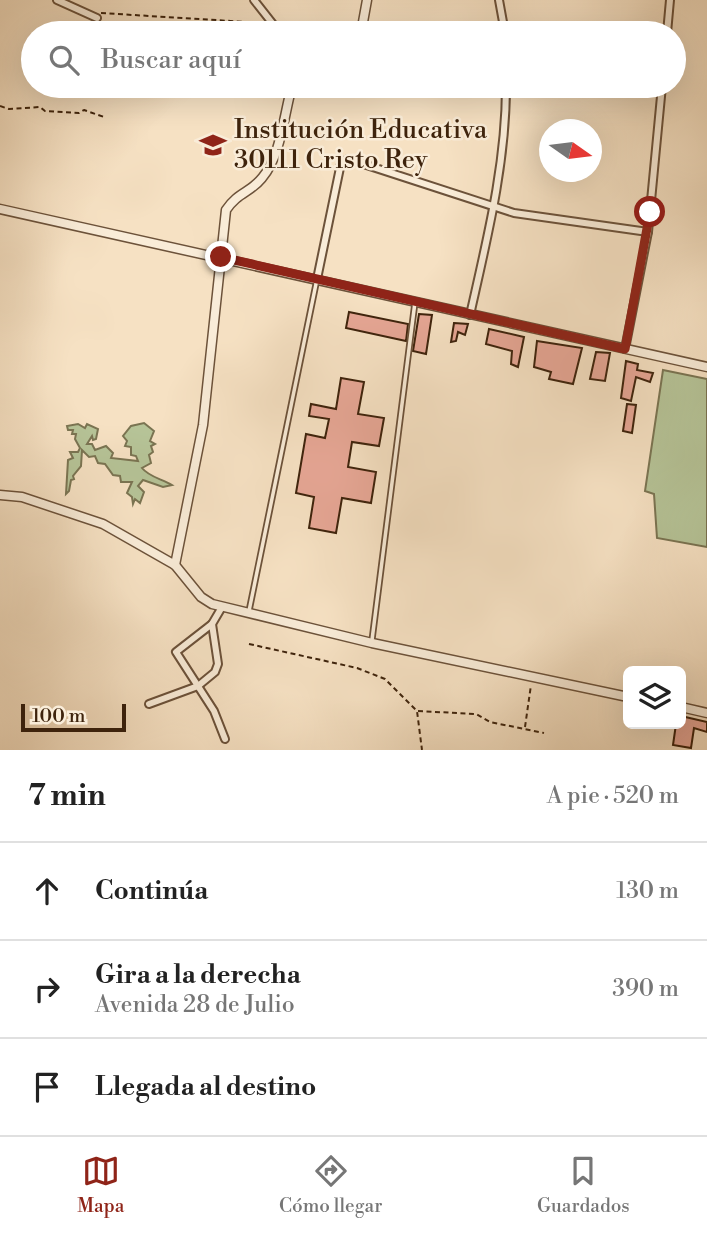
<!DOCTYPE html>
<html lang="es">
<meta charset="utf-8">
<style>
:root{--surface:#fff;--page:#f2f2f2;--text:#222;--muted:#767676;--line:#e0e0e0;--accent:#8f2418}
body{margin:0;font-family:"Libre Bodoni",serif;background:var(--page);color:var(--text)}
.controls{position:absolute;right:21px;bottom:21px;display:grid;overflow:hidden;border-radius:10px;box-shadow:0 7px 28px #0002}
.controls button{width:63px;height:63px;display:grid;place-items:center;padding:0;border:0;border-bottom:2px solid var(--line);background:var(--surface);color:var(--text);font:35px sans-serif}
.compass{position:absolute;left:539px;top:119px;width:63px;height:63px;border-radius:50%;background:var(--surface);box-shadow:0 7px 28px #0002;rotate:104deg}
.scale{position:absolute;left:21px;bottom:18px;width:105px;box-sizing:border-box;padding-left:7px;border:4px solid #3e230c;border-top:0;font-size:19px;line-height:24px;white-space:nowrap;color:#3e230c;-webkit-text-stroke:5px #f9ecd8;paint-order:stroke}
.stop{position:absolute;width:21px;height:21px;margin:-16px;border:5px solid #8f2418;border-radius:50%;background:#fff}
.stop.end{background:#8f2418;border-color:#fff;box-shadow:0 2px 7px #0008}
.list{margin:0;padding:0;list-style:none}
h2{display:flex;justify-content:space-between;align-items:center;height:91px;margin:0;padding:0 28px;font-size:30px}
h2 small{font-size:23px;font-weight:400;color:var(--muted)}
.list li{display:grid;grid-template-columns:46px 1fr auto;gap:21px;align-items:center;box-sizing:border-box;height:98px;padding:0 28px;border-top:2px solid var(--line)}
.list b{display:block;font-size:26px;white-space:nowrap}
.list p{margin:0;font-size:23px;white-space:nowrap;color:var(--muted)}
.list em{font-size:23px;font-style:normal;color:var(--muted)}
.icon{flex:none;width:38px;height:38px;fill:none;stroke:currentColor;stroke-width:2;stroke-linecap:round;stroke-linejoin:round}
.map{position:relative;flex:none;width:707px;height:750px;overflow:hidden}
.search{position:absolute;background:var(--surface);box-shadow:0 7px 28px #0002;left:21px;right:21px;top:21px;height:77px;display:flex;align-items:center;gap:18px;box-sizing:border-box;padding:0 24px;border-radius:38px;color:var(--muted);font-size:26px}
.sheet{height:385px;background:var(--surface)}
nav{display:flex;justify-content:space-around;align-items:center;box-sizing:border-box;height:98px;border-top:2px solid var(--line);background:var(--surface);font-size:19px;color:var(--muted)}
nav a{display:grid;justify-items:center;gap:4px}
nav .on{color:var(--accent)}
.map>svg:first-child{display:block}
.green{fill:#b6c498;stroke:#7a7452;stroke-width:2}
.building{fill:#e7a796;stroke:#3e230c;stroke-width:2}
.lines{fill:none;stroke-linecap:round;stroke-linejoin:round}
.service-casing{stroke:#6c523a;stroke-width:7}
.minor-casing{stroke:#6c523a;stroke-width:10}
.tertiary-casing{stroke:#6c523a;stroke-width:11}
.path{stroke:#3e230c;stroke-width:2;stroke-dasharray:5 3.5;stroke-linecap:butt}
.service{stroke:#f9ecd8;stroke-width:3.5}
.minor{stroke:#f9ecd8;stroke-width:6}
.tertiary{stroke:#f9ecd8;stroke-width:8}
.route{stroke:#8f2418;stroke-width:9}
.labels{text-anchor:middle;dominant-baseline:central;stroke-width:5;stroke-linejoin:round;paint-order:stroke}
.poi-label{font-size:26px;fill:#3e230c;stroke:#f9ecd8;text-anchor:start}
</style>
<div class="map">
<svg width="707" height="750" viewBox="0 0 707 750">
<rect width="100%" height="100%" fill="#f6e1c3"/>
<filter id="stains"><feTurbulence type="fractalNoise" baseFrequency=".00286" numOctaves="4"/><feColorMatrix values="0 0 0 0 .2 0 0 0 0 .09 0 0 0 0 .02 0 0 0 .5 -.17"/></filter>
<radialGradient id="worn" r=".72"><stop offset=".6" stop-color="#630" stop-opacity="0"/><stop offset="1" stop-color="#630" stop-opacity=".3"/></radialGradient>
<!-- green -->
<g class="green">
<path d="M663 370 707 379V547L657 538 654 494 645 491Z"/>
<path d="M144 423 154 431 150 441 155 444 151 446 153 452 149 455 151 463 142 468C149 477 162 479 172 485L163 487 143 480 138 486 144 492 140 503 135 499 133 504 132 497 127 493 132 482H121L120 476 113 475 105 464 98 463 95 456 89 457 82 450 81 466 73 476 74 479 71 480 69 491 66 494 68 460 73 458 70 452H78L80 448 75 439 76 434H72L73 430H68L67 426 78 424 85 428 87 424 98 429 96 439 93 440 92 436 87 444H92L95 450 106 446 113 453 111 458 138 461 136 456 131 455V447L125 446 127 441 123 436 131 426Z"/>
</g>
<!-- building -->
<g class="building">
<path d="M349 312 408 324 406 341 346 328Z"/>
<path d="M419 314 432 315 426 354 413 351Z"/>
<path d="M454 323 468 324 465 335 458 332 456 341 451 342Z"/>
<path d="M489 329 524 337 518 367 511 364 512 351 486 344Z"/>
<path d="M537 341 582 348 573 384 549 379 551 372 534 367Z"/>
<path d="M596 352 610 353 605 381 590 379Z"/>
<path d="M626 361 638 364 637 370 653 373 650 382 636 377 631 401 621 398Z"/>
<path d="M341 378 364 382 358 414 384 418 379 446 352 442 348 467 376 472 371 503 342 498 336 533 309 528 314 497 296 493 306 434 325 438 329 419 309 416 311 404 336 409Z"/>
<path d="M627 404 636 405 632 433 623 431Z"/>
<path d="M681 716 707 722V732L694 728 691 748 673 745 676 724H681Z"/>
</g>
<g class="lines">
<defs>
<g id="service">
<path d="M249 611 317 279"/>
<path d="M372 640 415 302"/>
</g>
<g id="minor">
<path d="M57 0 97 18"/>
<path d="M254 0 280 33"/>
<path d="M499 0 505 33"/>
<path d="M667 33 670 0"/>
<path d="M317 279 341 163 348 159 514 213 648 232"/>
<path d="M470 315C487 239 506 164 506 86"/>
<path d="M625 349 648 232 662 86"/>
<path d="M212 624 176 652 214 711 225 739"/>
<path d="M149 704 198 686 215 672 218 664 212 624 222 607"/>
</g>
<g id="tertiary">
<path d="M361 33 367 0"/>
<path d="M0 209 707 367"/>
<path d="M0 495 22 497 103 524 175 565 201 597 212 604 372 643 628 697"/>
<path d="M175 565 203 425 226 210C238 192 250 193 262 178 281 156 284 114 292 86"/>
<path d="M681 707 707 713"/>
</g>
</defs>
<!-- service casing -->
<use href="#service" class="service-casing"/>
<!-- minor casing -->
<use href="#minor" class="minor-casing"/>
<!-- tertiary casing -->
<use href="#tertiary" class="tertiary-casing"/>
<!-- path -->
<g class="path">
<path d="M101 13 263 23"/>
<path d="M0 106 9 109 40 107 45 111 79 113 84 110 104 117"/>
<path d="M249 644 357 668 385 679 417 711 422 750"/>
<path d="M418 711 476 714 490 722 544 733"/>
<path d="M525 727 531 685"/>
</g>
<!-- service -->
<use href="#service" class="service"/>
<!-- minor -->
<use href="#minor" class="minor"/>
<!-- tertiary -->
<use href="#tertiary" class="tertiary"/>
</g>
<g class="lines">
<!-- route -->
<path class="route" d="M221 257 625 349 650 212"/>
</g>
<!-- icons -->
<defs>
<symbol id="school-bare" viewBox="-9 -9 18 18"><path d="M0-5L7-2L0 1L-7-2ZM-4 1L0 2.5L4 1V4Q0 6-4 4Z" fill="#8f2418" stroke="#f9ecd8" stroke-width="2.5" paint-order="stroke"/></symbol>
</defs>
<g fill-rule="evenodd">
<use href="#school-bare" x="194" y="126" width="38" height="38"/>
</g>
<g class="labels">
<!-- poi labels -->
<g class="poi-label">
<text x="234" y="130">Institución Educativa<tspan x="234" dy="30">30111 Cristo Rey</tspan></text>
</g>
</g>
<rect width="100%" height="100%" filter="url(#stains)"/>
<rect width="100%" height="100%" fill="url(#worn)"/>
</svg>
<div class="controls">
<button><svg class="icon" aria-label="layers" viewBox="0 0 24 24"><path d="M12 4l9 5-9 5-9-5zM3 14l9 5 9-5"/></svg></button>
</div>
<svg class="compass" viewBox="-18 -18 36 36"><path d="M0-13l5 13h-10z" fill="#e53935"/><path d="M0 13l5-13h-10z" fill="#767676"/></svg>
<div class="scale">100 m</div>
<div class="stop" style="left:650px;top:212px"></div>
<div class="stop end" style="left:221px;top:257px"></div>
<div class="search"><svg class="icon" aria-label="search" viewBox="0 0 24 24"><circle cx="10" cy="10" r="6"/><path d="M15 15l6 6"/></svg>Buscar aquí</div>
</div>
<section class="sheet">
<h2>7 min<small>A pie · 520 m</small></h2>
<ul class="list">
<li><svg class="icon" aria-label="ahead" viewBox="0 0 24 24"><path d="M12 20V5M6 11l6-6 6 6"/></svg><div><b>Continúa</b></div><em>130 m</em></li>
<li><svg class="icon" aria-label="right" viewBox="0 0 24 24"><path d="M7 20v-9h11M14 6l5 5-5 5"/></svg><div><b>Gira a la derecha</b><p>Avenida 28 de Julio</p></div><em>390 m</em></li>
<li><svg class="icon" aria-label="arrive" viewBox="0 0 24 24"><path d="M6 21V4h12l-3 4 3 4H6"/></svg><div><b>Llegada al destino</b></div></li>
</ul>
</section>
<nav>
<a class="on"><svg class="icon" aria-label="map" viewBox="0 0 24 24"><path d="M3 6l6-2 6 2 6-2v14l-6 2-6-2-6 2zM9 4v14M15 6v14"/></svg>Mapa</a>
<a><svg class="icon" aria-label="directions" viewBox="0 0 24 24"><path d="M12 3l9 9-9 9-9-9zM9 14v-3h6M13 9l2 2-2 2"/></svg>Cómo llegar</a>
<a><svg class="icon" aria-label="saved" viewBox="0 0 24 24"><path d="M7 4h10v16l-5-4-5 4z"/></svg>Guardados</a>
</nav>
